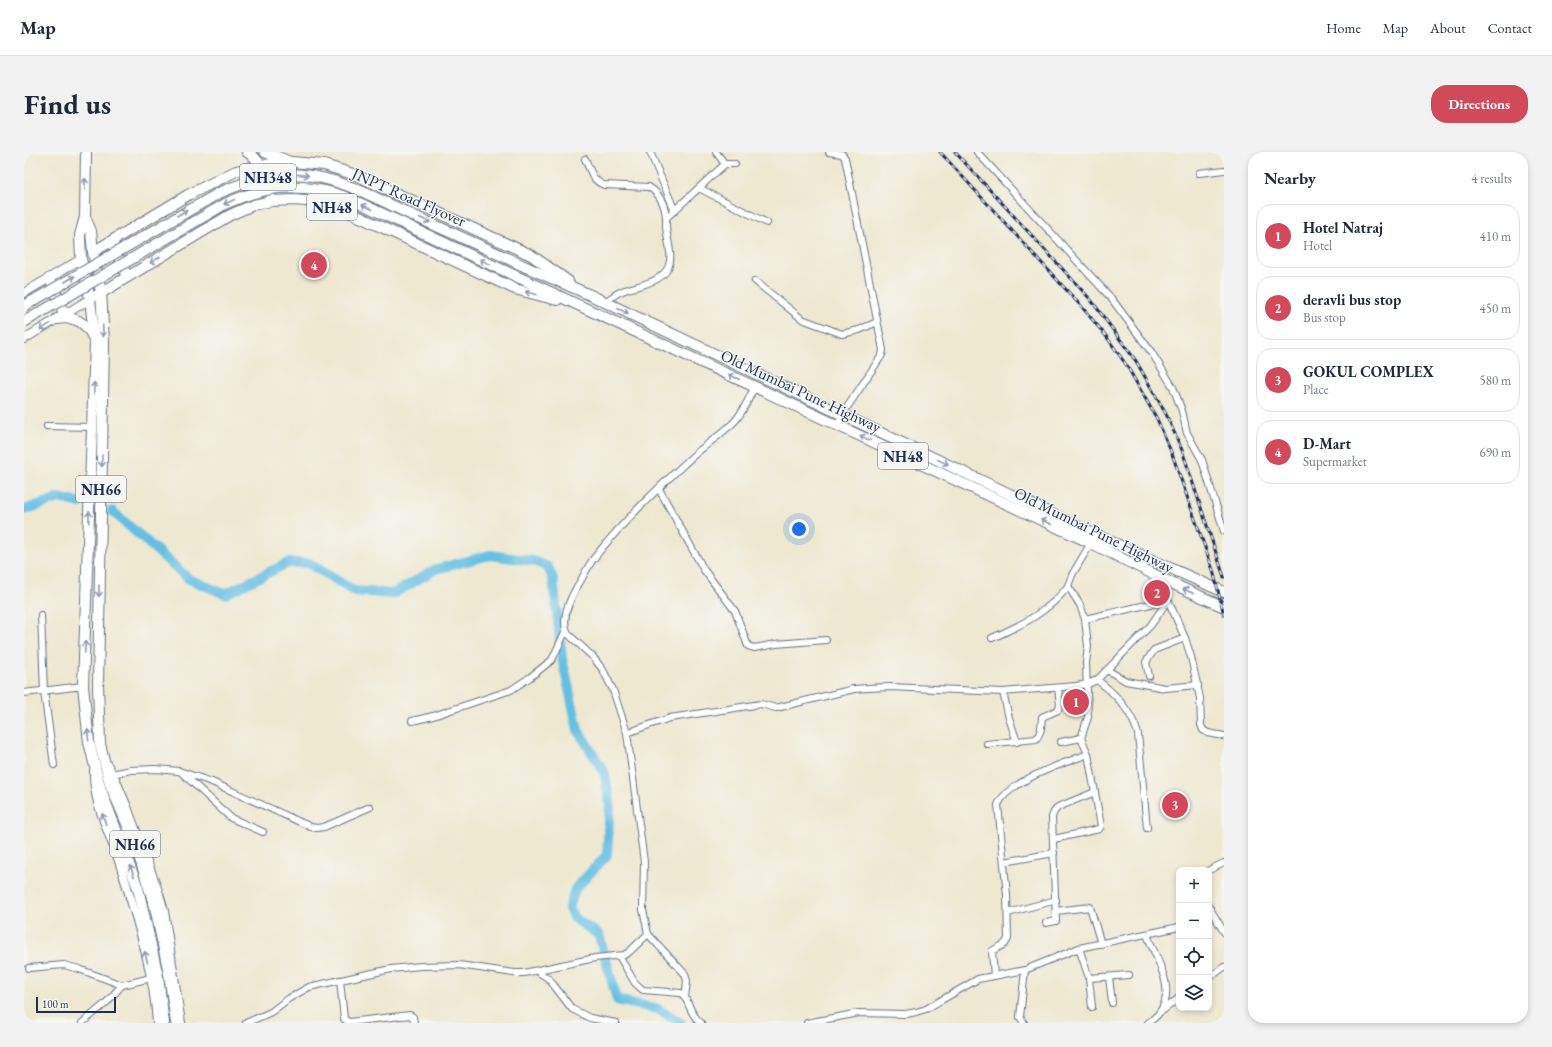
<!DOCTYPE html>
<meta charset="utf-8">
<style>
:root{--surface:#fff;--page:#f2f2f3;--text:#1f2937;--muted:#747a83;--line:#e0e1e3;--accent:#d1495b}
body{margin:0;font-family:"EB Garamond",serif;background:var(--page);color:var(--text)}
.controls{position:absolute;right:12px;bottom:12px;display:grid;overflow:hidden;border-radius:8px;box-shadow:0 2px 6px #0003}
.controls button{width:36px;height:36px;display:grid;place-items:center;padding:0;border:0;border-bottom:1px solid var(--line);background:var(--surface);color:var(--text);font:20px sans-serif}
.scale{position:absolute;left:12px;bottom:10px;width:80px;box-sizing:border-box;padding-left:4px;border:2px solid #1b2f5e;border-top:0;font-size:11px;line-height:14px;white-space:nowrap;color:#1b2f5e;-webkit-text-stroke:3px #f6f6f2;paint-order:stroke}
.you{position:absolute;left:775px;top:377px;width:14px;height:14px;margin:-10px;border:3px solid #fff;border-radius:50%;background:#1a73e8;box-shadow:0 0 0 6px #1a73e833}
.badge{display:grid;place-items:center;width:26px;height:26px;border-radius:50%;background:var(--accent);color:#fff;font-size:13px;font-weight:700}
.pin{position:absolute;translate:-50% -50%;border:2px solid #fff;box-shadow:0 1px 4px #0006}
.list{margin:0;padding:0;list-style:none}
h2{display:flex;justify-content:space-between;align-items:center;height:52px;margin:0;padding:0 16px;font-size:17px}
h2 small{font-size:13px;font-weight:400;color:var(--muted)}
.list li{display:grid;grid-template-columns:26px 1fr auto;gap:12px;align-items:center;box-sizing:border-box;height:64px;margin:0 8px 8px;padding:0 8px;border:1px solid var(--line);border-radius:16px}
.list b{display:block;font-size:15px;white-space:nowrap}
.list p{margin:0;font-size:13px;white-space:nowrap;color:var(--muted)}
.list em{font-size:13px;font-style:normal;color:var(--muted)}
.icon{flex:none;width:22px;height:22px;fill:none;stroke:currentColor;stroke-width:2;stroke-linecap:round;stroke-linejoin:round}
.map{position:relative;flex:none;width:1200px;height:871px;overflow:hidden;border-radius:16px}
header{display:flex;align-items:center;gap:24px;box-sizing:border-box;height:56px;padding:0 20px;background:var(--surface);border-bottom:1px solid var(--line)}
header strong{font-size:19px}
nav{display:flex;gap:22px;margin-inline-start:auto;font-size:14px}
.intro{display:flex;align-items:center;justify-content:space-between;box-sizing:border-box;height:96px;padding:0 24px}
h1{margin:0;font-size:28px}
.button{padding:10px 18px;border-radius:16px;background:var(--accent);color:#fff;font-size:14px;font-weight:700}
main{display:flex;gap:24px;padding:0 24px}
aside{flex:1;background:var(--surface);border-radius:16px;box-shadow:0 2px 6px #0003}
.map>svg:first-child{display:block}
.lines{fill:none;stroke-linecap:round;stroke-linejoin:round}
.river{stroke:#66bfe3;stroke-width:10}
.minor-casing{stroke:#657086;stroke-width:8}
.tertiary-casing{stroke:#657086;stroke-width:10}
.trunk-casing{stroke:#657086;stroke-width:12}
.minor{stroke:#fff;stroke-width:6}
.tertiary{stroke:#fff;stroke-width:8}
.trunk{stroke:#fff;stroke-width:10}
.rail-casing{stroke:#1b2f5e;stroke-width:3}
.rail{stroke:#f6f6f2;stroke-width:1.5;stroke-dasharray:4.5;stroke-linecap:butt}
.trunk-bridge-casing{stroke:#657086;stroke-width:12;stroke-linecap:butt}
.trunk-bridge{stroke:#fff;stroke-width:10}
.oneway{stroke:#8d97ae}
.labels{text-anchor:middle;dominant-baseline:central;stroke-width:3;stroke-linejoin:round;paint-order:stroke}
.shield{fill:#f6f6f2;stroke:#5d6b8a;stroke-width:1}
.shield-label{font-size:15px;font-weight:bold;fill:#1b2f5e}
.street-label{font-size:16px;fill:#1b2f5e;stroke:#f6f6f2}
</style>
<header>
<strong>Map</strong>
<nav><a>Home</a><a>Map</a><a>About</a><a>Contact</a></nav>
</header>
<div class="intro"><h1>Find us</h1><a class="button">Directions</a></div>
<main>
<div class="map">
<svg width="1200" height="871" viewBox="0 0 1200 871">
<rect width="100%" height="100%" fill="#f6f6f2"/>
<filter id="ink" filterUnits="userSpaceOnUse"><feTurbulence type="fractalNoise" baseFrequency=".025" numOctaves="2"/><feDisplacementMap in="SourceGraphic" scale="8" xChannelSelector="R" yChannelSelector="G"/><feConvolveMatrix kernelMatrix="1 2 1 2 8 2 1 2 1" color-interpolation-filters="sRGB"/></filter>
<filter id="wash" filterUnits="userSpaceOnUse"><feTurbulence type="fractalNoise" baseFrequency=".012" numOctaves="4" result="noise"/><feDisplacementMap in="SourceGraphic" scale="16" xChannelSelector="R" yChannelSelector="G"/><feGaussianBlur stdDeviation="0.9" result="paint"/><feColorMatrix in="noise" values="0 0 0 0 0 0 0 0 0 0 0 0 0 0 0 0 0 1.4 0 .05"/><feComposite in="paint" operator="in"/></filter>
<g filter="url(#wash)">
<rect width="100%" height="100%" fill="#eee8d0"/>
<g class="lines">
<!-- river -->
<g class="river">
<path d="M0 358 35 346 56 351"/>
<path d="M88 359 165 427 201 442 264 411H285L330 439 369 442 412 417 466 403 510 409 524 415 529 427 538 506 554 578 580 620 586 652 583 703 551 737 545 756 550 766 575 783 593 848 634 857 657 871"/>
</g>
</g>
</g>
<g filter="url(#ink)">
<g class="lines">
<defs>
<g id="minor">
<path d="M626 0 651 59"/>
<path d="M692 0 701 12"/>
<path d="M805 0 818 2 821 6 859 198 858 203 818 263 814 273"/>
<path d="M953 0 1087 146 1128 201 1149 235 1158 259 1163 281 1178 308 1200 379"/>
<path d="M561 7C566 17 568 29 580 33L625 35C638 43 643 58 642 73 642 85 648 98 646 109 643 132 611 133 596 140 591 142 586 147 581 150"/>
<path d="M1175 21 1200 18"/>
<path d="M675 36 743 71"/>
<path d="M642 66 701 12H711"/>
<path d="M731 129 778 167 818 182 835 178 853 170"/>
<path d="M23 274 68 275"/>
<path d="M635 337 680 418 711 459 724 494 730 496 752 492 802 488"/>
<path d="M1144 448 1161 486 1167 505 1176 546 1177 573 1179 578 1184 581 1200 584"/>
<path d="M17 463 20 539 30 613"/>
<path d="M1061 467 1056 453 1044 434 1048 423 1068 389"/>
<path d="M968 486C996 474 1026 459 1044 434"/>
<path d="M1083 518 1102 529 1141 536 1174 533"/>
<path d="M1125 524 1122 510 1130 498 1161 486"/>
<path d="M1073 528C1091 541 1108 560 1114 582L1123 676"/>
<path d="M979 540 985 566 993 590"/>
<path d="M0 541 59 534"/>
<path d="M388 569 409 564 487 538 505 526 528 508 542 478"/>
<path d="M603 581 625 573 646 566 737 552 752 556 830 537 844 536 865 535 979 540 1052 534 1064 532 1073 528 1127 473 1144 448 1061 467 1064 494 1062 511 1064 565 1057 586 1064 602 1077 674 1075 677 1030 687"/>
<path d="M1037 590 1057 586"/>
<path d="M963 592 1012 587C1018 580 1017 574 1018 565L1034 558 1036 553 1034 536"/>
<path d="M157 620 207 666 239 680"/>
<path d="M88 622 107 618 131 617 155 619 188 630 287 675 293 676 300 675 346 655"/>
<path d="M980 710 1030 701"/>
<path d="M1185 718 1200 711"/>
<path d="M1185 755 1200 780"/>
<path d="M1032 759 1066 755 1077 792"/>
<path d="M984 761 1032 748"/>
<path d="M1022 771 1032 769 1028 665 1030 660 1034 655 1071 640"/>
<path d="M624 782 661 822 663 829 661 846"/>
<path d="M1123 782C1131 806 1154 837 1135 861 1132 865 1128 868 1124 871"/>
<path d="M1055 796 1065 826 1068 855"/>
<path d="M595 804 611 831 619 838 657 841C666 848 664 861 677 871"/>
<path d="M5 816 40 813 55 817 98 833 127 826"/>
<path d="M513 819 525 827 548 857 566 866 592 871"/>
<path d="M970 824 968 799 981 792 984 787 983 743 974 653C983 629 1041 611 1064 602"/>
<path d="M1085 825 1088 851"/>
<path d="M1065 826 1105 823"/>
<path d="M1185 826 1200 815"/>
<path d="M316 828 320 867 325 870 386 863 389 865 390 871"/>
<path d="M1138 859 1155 846"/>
<path d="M58 871 82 851 98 833"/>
<path d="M222 871 247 860 264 847 285 835 367 817 397 814 435 813 490 821H500L571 806 600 803 605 800 624 782 619 758 620 710 603 581 589 538 579 518 569 505 544 482C536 467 546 447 554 433 560 424 564 413 571 405 599 369 636 334 669 304 683 292 698 282 711 269 720 259 725 246 731 234"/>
<path d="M783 871 835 861 882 862 892 860 902 857 954 827 1001 818 1055 796 1155 775"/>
<path d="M1000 871 996 865 1001 818"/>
</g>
<g id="tertiary">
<path d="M0 141 57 107"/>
<path d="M0 187 66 147"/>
<path d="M84 614 92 629 103 655 134 739 140 759 157 871"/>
<path d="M70 619C69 652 87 683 97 715 112 765 130 818 133 871"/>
</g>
<g id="trunk">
<path d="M62 0 61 65 56 83 57 107 66 147 71 191 59 534 65 590 76 635 114 736 134 824 140 871"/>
<path d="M223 0C241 10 242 28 247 46"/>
<path d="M241 0 264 9"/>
<path d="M61 65 67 79 69 100 77 140 80 190 74 533 76 592 86 632 110 688 131 755 145 822 152 871"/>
<path d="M89 92 103 125"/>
<path d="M69 100 164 43 212 19 238 13 268 10 300 13 332 23 507 103 544 129"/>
<path d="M502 115 564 142 1072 383 1200 440"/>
<path d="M26 126 40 163"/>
<path d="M496 126 1067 391 1147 431 1200 455"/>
<path d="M72 144 206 63 229 53 248 49 269 48 295 50 325 60 491 137 533 148"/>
<path d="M33 167C50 164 61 169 69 185"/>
</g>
</defs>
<!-- minor casing -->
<use href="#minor" class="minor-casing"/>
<!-- tertiary casing -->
<use href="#tertiary" class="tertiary-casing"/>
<!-- trunk casing -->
<use href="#trunk" class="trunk-casing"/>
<!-- minor -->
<use href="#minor" class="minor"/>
<!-- tertiary -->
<use href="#tertiary" class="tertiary"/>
<!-- trunk -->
<use href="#trunk" class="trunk"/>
<defs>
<g id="rail">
<path d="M916 0 1058 155 1082 184 1103 214 1133 267 1148 302 1189 418 1200 463"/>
<path d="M931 0 1067 148 1112 209 1142 262 1158 298 1200 425"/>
</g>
</defs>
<!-- rail casing -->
<use href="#rail" class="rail-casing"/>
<!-- rail -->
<use href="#rail" class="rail"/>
<defs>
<g id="trunk-bridge">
<path d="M0 154 195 41C218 31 243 22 268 22 311 23 350 45 388 63 426 80 464 97 502 115"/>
<path d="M0 170 201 52C234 37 259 32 295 38 322 42 347 57 372 68 413 88 455 107 496 126"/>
</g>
</defs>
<!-- trunk-bridge casing -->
<use href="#trunk-bridge" class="trunk-bridge-casing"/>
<!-- trunk-bridge -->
<use href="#trunk-bridge" class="trunk-bridge"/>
</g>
<!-- one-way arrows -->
<defs><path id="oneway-shaft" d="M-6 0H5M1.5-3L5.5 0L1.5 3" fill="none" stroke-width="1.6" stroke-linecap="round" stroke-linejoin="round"/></defs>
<g class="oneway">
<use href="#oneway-shaft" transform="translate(279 23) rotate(6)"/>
<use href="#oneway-shaft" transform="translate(61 32) rotate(-89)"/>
<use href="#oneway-shaft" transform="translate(205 50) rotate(156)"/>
<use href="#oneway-shaft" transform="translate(343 55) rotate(-155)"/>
<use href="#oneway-shaft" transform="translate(158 61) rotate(-30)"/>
<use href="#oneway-shaft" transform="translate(401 68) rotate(25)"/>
<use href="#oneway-shaft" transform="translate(131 108) rotate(149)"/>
<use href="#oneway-shaft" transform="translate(461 110) rotate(-155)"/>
<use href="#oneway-shaft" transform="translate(46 127) rotate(-30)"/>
<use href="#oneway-shaft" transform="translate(507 141) rotate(-166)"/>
<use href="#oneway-shaft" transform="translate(599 159) rotate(25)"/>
<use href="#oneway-shaft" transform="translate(21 175) rotate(149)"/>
<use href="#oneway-shaft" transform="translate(79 179) rotate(87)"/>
<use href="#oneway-shaft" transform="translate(710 225) rotate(-155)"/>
<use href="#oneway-shaft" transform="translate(70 236) rotate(-88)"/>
<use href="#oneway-shaft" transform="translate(841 286) rotate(-155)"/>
<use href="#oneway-shaft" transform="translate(78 309) rotate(91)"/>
<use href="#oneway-shaft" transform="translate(919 310) rotate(25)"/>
<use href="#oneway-shaft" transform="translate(65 365) rotate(-88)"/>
<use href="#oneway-shaft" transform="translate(1022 370) rotate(-155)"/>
<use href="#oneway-shaft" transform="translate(75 439) rotate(91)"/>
<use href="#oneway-shaft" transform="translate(1164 439) rotate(-156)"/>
<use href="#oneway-shaft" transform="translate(61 495) rotate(-88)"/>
<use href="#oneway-shaft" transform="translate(64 583) rotate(-96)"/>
<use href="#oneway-shaft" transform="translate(80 667) rotate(-109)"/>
<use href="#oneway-shaft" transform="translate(108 719) rotate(-110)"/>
<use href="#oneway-shaft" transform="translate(122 805) rotate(-104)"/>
</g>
</g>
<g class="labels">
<!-- shield labels -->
<g class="shield">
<rect x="216" y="12" width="56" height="26" rx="3"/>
<rect x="283" y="42" width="50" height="26" rx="3"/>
<rect x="854" y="291" width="50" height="26" rx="3"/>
<rect x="52" y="324" width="50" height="26" rx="3"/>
<rect x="86" y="679" width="50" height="26" rx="3"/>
</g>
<g class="shield-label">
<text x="244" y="25">NH348</text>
<text x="308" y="55">NH48</text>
<text x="879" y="304">NH48</text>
<text x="77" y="337">NH66</text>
<text x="111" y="692">NH66</text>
</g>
<!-- street labels -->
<g class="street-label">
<text transform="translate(385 45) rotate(24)">JNPT Road Flyover</text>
<text transform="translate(777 239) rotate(25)">Old Mumbai Pune Highway</text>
<text transform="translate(1070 378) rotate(26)">Old Mumbai Pune Highway</text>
</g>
</g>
</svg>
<div class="controls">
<button>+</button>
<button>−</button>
<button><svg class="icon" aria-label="locate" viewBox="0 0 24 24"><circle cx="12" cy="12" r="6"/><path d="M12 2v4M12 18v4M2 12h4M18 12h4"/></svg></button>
<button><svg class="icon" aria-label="layers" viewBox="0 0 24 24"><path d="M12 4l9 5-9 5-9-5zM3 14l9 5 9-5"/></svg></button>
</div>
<div class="scale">100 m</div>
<div class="you"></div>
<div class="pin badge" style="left:1052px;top:550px">1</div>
<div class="pin badge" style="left:1133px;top:441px">2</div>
<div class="pin badge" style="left:1151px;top:653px">3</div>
<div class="pin badge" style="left:290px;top:113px">4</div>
</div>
<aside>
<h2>Nearby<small>4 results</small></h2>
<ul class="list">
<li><span class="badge">1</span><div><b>Hotel Natraj</b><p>Hotel</p></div><em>410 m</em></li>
<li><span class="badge">2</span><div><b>deravli bus stop</b><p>Bus stop</p></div><em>450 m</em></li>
<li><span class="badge">3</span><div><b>GOKUL COMPLEX</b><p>Place</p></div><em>580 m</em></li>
<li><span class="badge">4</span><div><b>D-Mart</b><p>Supermarket</p></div><em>690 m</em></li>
</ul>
</aside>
</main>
